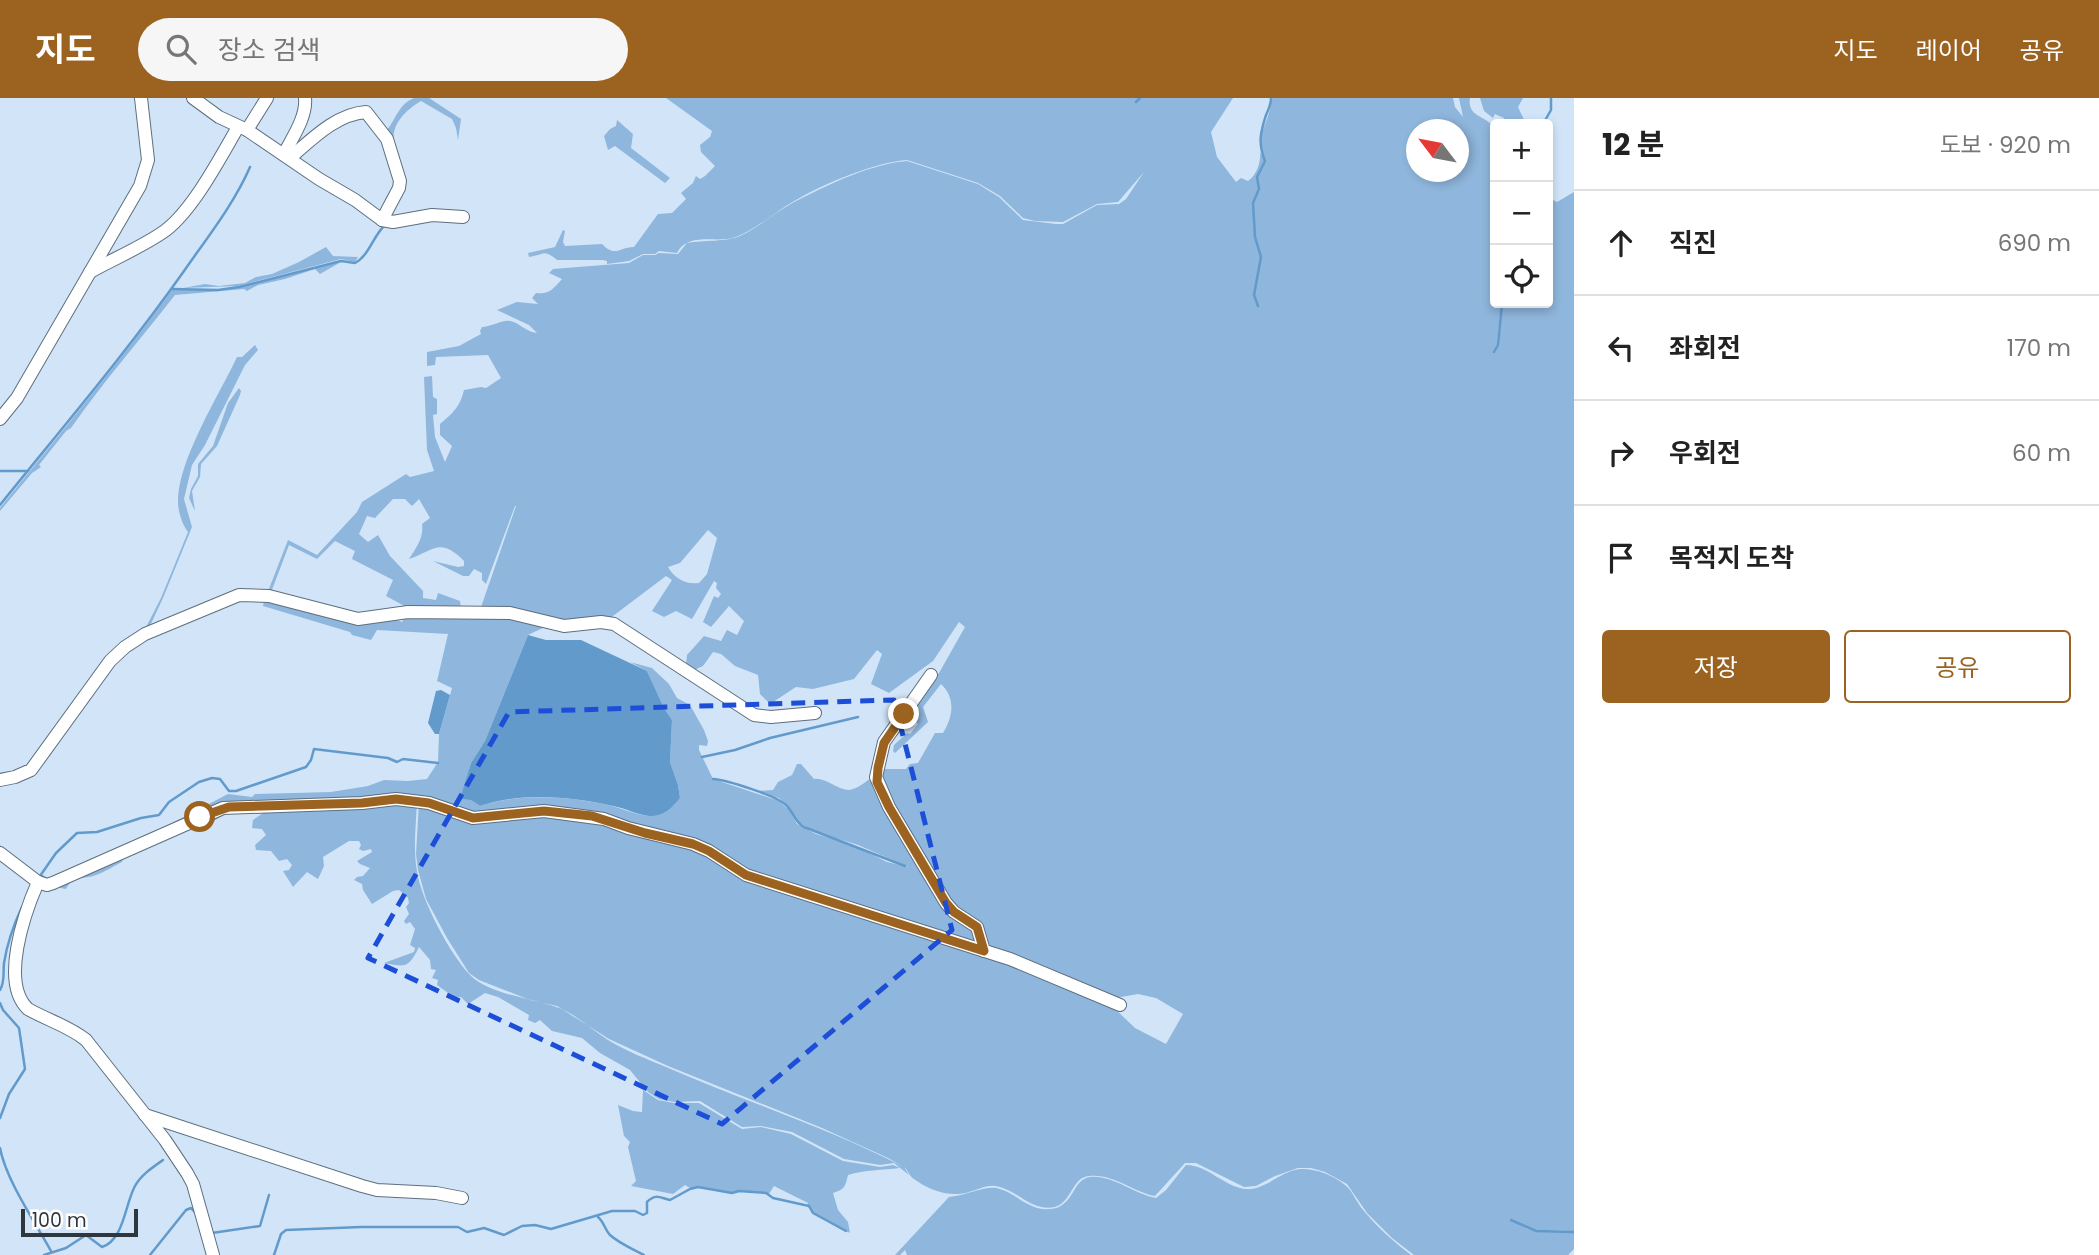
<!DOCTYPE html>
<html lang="ko">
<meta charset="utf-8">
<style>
:root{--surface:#fff;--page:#f6f6f6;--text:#222;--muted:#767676;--line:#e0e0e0;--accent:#9b631f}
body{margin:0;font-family:Poppins,"Noto Sans KR",sans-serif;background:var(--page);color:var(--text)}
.controls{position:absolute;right:21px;top:21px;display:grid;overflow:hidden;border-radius:7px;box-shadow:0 4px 10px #0003}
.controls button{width:63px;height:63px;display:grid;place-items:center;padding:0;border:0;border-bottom:2px solid var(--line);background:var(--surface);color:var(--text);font:35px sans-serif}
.compass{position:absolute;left:1406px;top:21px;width:63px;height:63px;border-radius:50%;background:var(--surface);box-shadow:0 4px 10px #0003;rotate:302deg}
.scale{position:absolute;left:21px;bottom:18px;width:117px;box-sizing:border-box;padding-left:7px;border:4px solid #2f373e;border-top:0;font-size:19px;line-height:24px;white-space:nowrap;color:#2f373e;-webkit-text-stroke:5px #fff;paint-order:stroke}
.stop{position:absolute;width:21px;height:21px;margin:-16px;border:5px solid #9b631f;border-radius:50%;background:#fff}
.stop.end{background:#9b631f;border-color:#fff;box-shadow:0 2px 7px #0008}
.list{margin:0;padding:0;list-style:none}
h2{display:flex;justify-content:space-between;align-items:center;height:91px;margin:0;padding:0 28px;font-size:30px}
h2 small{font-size:23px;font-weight:400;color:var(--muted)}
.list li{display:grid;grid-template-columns:46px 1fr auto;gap:21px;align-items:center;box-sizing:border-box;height:105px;padding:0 28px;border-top:2px solid var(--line)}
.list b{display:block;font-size:26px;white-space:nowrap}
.list em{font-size:23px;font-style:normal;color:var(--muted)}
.actions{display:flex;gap:14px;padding:21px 28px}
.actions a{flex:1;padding:16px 0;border:2px solid var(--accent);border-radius:7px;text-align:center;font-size:24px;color:var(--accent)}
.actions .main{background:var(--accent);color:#fff}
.icon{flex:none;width:38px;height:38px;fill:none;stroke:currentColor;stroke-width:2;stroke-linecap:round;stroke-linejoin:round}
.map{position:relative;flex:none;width:1574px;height:1157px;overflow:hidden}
header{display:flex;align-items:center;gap:42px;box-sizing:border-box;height:98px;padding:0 35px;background:var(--accent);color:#fff}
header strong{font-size:33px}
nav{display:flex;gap:38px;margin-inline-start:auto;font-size:24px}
.search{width:490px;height:63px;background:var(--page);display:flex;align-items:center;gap:18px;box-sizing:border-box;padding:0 24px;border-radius:38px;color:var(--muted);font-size:26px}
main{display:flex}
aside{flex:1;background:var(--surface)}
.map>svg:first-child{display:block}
.green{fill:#8fb6dc;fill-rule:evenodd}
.water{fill:#629acc}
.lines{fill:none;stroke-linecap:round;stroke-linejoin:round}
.stream{stroke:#629acc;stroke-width:2.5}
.minor-casing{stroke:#5d6e7e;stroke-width:14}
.minor{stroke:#fff;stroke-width:12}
.route{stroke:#9b631f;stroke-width:9}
.marked{fill:none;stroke:#1d4ed8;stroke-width:5;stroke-dasharray:14 9;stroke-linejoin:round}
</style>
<header>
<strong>지도</strong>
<div class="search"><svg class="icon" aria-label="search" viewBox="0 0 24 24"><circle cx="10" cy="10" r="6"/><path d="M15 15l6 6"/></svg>장소 검색</div>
<nav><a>지도</a><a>레이어</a><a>공유</a></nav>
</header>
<main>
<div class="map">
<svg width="1574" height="1157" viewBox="0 0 1574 1157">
<rect width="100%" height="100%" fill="#d2e5f8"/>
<!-- green -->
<g class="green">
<path d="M414 0H429L461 21 458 42 456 30 452 21 421 3C406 12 391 26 394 44L385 34C396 23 397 7 414 0Z"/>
<path d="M666 0H1233L1211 34 1217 59 1236 84 1241 80 1248 83C1257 77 1261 64 1260 54L1265 63C1264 57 1260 53 1260 46 1261 31 1272 15 1271 0H1453L1455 9 1463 19 1459 0H1470C1467 19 1485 17 1494 29L1495 205H1501L1497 247 1494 256 1498 248 1502 205H1548V97L1552 95 1553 102 1557 104 1574 94V1133L1536 1132 1508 1121 1535 1134H1574V1151L1568 1157H1414L1392 1140 1367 1115 1347 1086 1325 1074 1311 1070H1298L1275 1078 1256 1088 1244 1089 1196 1065H1185L1155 1098C1133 1094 1113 1075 1089 1078 1072 1079 1072 1104 1055 1109 1031 1114 1017 1091 995 1088 985 1087 978 1092 969 1094 950 1100 929 1092 914 1081 909 1078 908 1072 904 1069L909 1077 894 1065 880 1067 844 1061 792 1034 761 1028 742 1029 700 1003 674 1004 659 1001 648 994 630 972 600 955 582 940 552 933 540 922 535 925 528 922 529 917 498 899 485 895 468 906 461 899 455 900 437 887 438 882 432 880 436 872 431 871 430 862 419 849C408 871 405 869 384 865L414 854 415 850 410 847 415 831 410 824 406 826 404 823 409 816 406 809 409 805 408 800 399 792 393 793 372 806 363 792 362 786 354 782 357 779 363 778 370 770 360 766 357 763 372 754 371 751 363 753 359 751 361 747 359 743H349L323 759 324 768 318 781 307 774 293 789 283 773 289 772 292 767 287 761 279 763 271 753 256 752 255 747 266 737 262 731 252 730 253 722 263 715 226 716 210 725 207 722 124 759 122 764C114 768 105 774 96 777 84 782 74 776 66 791L55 789 216 715 417 704C416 727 413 751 417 773 421 802 450 856 470 877 490 897 533 900 559 910 577 917 592 932 608 942 626 953 647 961 666 969 744 1003 826 1029 902 1068L888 1060 822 1030 668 968 609 941 557 908 530 902 479 882 469 875 447 840 426 801 418 772 416 756 419 704 453 716 544 714 675 742 723 763 951 843 1113 909 1135 930 1166 946 1183 916 1156 900 1138 896 1115 900 992 852 982 832 956 813 880 685 881 671H906L910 666 918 665 935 635H943C953 619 956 600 941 586L923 609 928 624 895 655 893 653 894 647 907 635 910 636 918 626 908 617 939 575 965 529 959 524 933 563 889 595 871 586 882 556 877 552 854 581 813 591 796 589 770 606 760 596 758 577 735 568 721 556 713 554 703 568 692 573 686 568 687 557 704 538 721 543 727 532 737 537 744 523 729 508 711 529 703 524 714 498 718 500 721 496 716 490 717 485 714 483 692 521 676 513 664 519 652 513 672 482 666 478 609 521 578 525 480 512 516 408H515L486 486 482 482V475L474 471 469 478H463L433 463 458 469 464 468V463C440 438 433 453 409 461 416 450 424 440 422 426L430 420 419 401 412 408 405 401H393L375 420 367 418 359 436 368 444 378 437 390 458 423 493V500L436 502 438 495 460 503 461 512 410 511 386 498 393 482 352 461 355 453 335 443 317 461 289 447 270 497 267 496 288 442 317 457 357 414 362 404 406 376 410 379 434 373 427 352 424 279 432 278 433 299 437 301V316L433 317 435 339 445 364 452 348 440 337V326C453 315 460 309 464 292L481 289 486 290 501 280 488 257 436 259 435 267 427 268V254L459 248 481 236 480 233 482 229C490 229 504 221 510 223 520 225 526 234 537 235L529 227 497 212 517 204 538 206 532 200 536 195C549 197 554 190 562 181L549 175 553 171 629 165 643 157H655L659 155 678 156 687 145C703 142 727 144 740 138 761 128 779 111 800 101 832 85 871 66 907 63L978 86 999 99 1023 122 1056 126H1063L1097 107 1119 106 1126 101 1144 74 1118 104 1097 106 1063 124 1035 123 1023 120 1000 98 978 85 907 62C876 64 823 86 796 102 776 113 757 131 736 139 716 146 689 133 677 155L659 153 655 156H643L629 163 607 166V163L603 162H557C543 150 544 157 529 159L528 155 555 149 563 132 565 133 563 144 565 148 602 146C616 160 619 149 634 149L658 116 672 115 686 101 681 95 693 85 696 78 700 81 705 78 715 68 701 54 700 47 710 39 712 33ZM1416 32H1458V74H1416ZM708 432 717 440 707 476 699 485C686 487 674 480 668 469L680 465Z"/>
<path d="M1480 0H1523L1518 9 1526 26H1503L1504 20 1495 16 1493 20 1484 13Z"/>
<path d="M617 22 633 36 631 50 670 80 665 85 615 48 608 52 604 38 610 31 616 28Z"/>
<path d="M326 149 333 158 358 159 355 164 341 161 238 188 183 190 205 186 219 188 245 185 256 179 272 176 299 164Z"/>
<path d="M341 164 320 176 315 171 285 181 258 187 247 193 244 191 175 197C140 242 103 284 71 330L66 333 39 367 41 369 32 375 0 413V410C58 338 118 266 172 192L229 191Z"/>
<path d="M255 247 258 252 245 267 205 347 192 367 184 401 192 429 163 500 149 530 142 537 161 500 188 434C182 426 178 414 178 403 178 362 219 297 237 259H242Z"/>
<path d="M239 290 241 293 240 297 217 348 201 366 200 379 192 393 195 413 189 400 191 391 198 378V366L213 348 228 305Z"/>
<path d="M249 497C285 501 318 517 353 522 370 524 387 516 402 524L407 515 504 517 547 528 528 537 485 643 471 665 461 701 471 702 480 708C521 695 566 698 608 707 621 710 636 717 649 718 664 719 672 710 680 700L678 687 670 664 672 622 664 610 647 573 630 564 652 570 669 586 677 600 690 607 704 632 708 643 707 648 699 647V652L713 681 779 703 789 712 797 726 816 736 853 747 887 764 909 769 858 747 816 734 796 723 791 711 779 700 756 693 773 692 778 684 792 677 797 666H801L814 681C828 679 840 696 853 691 860 689 868 682 874 678 880 706 900 731 915 756 924 773 932 793 945 808 956 820 977 824 978 842L972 846 757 779 701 746 629 728 597 716 543 710 473 716 427 702 388 698 355 704 225 708 47 785C30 782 12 764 0 752V747L18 765 37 778 42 776 50 782 170 726 228 696 252 699 255 696 331 694 368 688 384 682 408 683 427 681 438 664 439 636 452 590 437 583 448 536 377 532 371 542 352 537 350 534 263 508 264 503 249 500 229 504 139 543 125 552 112 564 36 669 22 680 0 685 23 678 34 671 111 563C135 538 215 502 249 497Z"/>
<path d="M643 992 658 1002 674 1005H699L742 1031 761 1029 791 1036 843 1063 880 1069 893 1067 900 1070C882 1072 865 1072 848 1077 845 1089 845 1091 833 1095L838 1112 848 1124 850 1135 814 1115 807 1108 808 1105 774 1088 769 1096 739 1092 732 1095 704 1089 690 1090 685 1087 673 1096 631 1088 636 1083 628 1049 630 1044 624 1038 618 1007 633 1013 642 1014Z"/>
<path d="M1186 1067C1208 1067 1223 1088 1245 1091 1265 1093 1280 1073 1300 1071 1314 1070 1334 1077 1345 1087 1353 1093 1357 1106 1364 1113 1378 1130 1394 1144 1411 1157H907L905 1152 900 1157H895L949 1099C963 1098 985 1088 996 1090 1016 1094 1028 1113 1050 1111 1074 1110 1072 1081 1090 1079 1114 1077 1133 1096 1156 1100L1166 1092Z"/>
</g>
<!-- water -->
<g class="water">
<path d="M528 537 546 542H581L647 573 664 610 672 622 670 664 678 687 680 700C672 710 664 719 649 718 638 717 625 710 613 708 569 698 523 694 480 708L471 702 460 701 471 665 485 643Z"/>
<path d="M441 592 450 597 439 636H435L428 625 436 593Z"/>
</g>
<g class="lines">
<!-- stream -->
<g class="stream">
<path d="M1136 4 1140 0"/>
<path d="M1543 26 1551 12V0"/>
<path d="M172 191 218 192 239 189 341 163 355 165C369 158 373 138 385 127"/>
<path d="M1258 208 1254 197 1261 159 1255 139 1253 105 1259 91 1257 79 1265 63C1258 45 1260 36 1266 17 1269 10 1271 7 1271 0"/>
<path d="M1494 254 1498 247 1502 205"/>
<path d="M0 373H28"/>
<path d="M0 407C62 330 127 254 184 173 207 140 234 106 250 69"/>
<path d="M702 659 735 652 770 640 858 619"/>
<path d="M713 681C727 682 778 698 787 708 794 715 794 723 804 729L905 768"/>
<path d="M40 778 56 755 77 735 97 734 141 720 159 717 169 704 199 684 212 680 220 681 229 693H236L306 669 311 662 314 651 388 660 397 664 403 661 438 665"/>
<path d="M0 892C5 884 3 875 4 865 7 846 14 826 22 809"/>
<path d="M0 905 3 912 19 930 25 971 9 996 0 1020"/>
<path d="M0 1050C6 1082 35 1124 51 1153"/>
<path d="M598 1119C604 1124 605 1132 610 1137 620 1146 633 1151 644 1157"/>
<path d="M1511 1122 1536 1133 1574 1134"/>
<path d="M212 1135 260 1128 269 1097"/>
<path d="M44 1157 66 1150 86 1137 102 1149C124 1142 125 1106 135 1088 141 1077 153 1069 163 1062"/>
<path d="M150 1157 186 1112 191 1110 195 1114"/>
<path d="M274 1157 281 1136 286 1132 361 1129H458L467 1134 484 1130 504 1137 522 1128 535 1127 551 1131 612 1113H635L643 1117 647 1115V1104C656 1095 660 1100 670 1102L690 1091 698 1089 732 1095 739 1093 766 1095 773 1100 809 1108 813 1115 846 1133"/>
</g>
<defs>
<g id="minor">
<path d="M193 0 219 19 247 32 319 81 355 102 382 122 393 124 432 117 463 119"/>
<path d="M247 32 267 0"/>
<path d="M284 56C292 40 307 19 305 0"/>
<path d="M290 60C311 42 336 16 366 14L387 41 400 83 399 90 382 122"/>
<path d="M90 174C113 161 146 147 166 132 194 110 220 60 238 29"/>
<path d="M0 321 17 300 140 88 148 62 141 0"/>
<path d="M931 577 884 644 876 679 889 709 946 805 954 814 977 829 984 853"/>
<path d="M0 682 15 679 31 672 110 563 125 549 145 536 239 497 269 498 358 521 408 514 510 515 564 528 601 524 614 526 754 617 771 619 815 615"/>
<path d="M0 755 38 784C24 816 0 885 28 911 47 922 69 928 86 942L165 1042 187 1075 193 1086 213 1157"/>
<path d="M38 784 47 787 53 785 223 710 362 705 396 701 429 705 473 720 544 713 604 721 628 730 693 746 709 753 746 777 1010 861 1120 907"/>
<path d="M145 1017 362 1088 377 1092 436 1095 462 1100"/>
</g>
</defs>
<!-- minor casing -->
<use href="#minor" class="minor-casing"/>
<!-- minor -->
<use href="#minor" class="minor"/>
</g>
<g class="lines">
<!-- route -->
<path class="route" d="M200 719 229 709 362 705 396 701 429 705 473 720 544 713 592 718 645 735 693 746 709 753 746 777 984 853 977 829 954 814 946 805 889 709 877 684 878 670 884 645 904 616"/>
</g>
<!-- marked area -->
<path class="marked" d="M894 602 952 832 722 1026 368 860 509 614Z"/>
</svg>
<div class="controls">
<button>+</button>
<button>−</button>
<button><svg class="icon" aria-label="locate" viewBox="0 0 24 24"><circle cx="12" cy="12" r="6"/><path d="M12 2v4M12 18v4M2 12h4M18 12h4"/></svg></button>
</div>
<svg class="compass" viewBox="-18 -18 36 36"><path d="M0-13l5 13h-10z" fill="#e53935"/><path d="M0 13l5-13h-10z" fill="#767676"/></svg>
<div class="scale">100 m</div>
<div class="stop" style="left:200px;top:719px"></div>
<div class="stop end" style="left:904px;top:616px"></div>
</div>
<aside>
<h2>12 분<small>도보 · 920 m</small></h2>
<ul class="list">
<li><svg class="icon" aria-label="ahead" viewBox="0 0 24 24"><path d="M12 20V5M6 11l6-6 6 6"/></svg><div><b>직진</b></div><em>690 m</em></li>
<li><svg class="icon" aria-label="left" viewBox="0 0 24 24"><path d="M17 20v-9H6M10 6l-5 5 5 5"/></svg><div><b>좌회전</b></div><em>170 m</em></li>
<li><svg class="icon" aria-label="right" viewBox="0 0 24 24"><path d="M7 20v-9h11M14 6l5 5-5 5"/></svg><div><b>우회전</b></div><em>60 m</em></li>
<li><svg class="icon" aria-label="arrive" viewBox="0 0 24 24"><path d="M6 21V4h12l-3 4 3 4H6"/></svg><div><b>목적지 도착</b></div></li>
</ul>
<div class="actions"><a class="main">저장</a><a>공유</a></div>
</aside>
</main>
